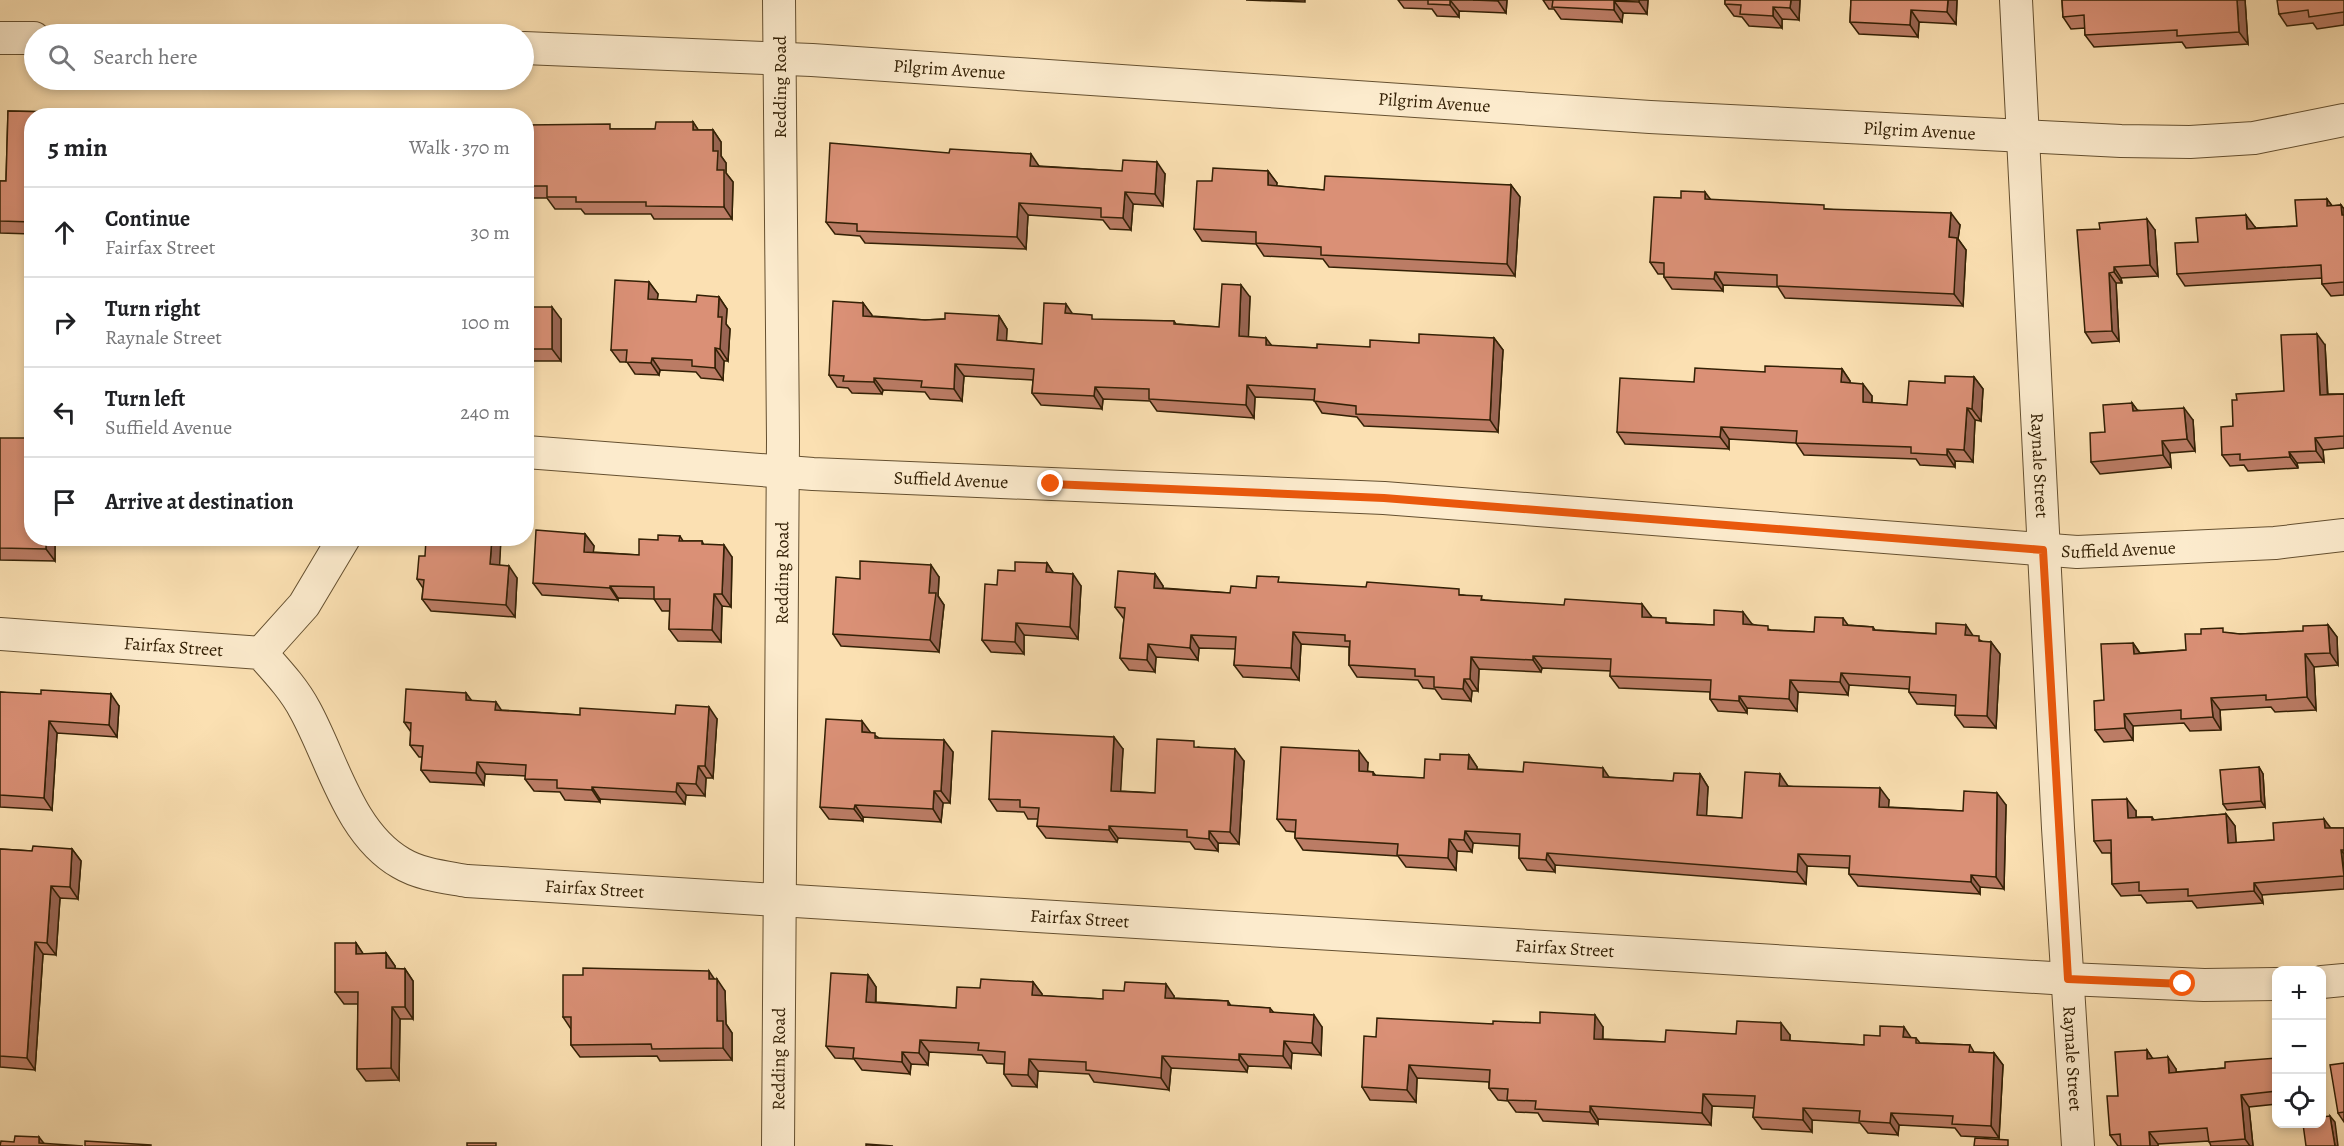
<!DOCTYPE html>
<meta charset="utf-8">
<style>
:root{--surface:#fff;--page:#f6f6f6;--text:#202124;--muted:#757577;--line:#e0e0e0}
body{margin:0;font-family:Alegreya,serif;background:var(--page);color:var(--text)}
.controls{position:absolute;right:18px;bottom:18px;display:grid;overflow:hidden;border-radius:12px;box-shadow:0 3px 9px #0003}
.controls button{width:54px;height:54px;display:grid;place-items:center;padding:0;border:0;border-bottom:2px solid var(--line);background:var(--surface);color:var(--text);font:30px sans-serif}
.stop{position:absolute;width:18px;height:18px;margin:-14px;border:4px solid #ea580c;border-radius:50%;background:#fff}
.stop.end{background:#ea580c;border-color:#fff;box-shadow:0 2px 6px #0008}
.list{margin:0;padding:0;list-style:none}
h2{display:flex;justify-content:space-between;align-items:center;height:78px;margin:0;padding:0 24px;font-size:26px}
h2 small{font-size:20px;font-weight:400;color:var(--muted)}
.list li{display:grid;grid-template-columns:39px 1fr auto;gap:18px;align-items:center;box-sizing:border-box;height:90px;padding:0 24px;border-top:2px solid var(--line)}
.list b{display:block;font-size:22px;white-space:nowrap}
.list p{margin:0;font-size:20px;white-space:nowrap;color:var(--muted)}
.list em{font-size:20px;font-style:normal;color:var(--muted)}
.icon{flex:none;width:33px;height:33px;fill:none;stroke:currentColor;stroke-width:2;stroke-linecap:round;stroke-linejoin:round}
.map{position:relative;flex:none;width:2344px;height:1146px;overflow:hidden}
.search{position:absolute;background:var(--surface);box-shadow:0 3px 9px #0003;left:24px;top:24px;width:510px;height:66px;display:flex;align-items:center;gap:15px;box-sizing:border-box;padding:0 21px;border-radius:33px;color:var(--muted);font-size:22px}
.panel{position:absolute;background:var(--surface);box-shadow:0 3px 9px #0003;left:24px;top:108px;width:510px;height:438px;border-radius:24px}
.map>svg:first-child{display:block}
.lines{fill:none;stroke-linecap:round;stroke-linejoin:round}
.street-casing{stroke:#655030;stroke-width:34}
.street{stroke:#fcebcd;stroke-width:32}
.wall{fill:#bb7c65;stroke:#332005;stroke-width:1.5}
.shaded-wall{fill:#996553;stroke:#332005;stroke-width:1.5}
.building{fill:#da9076;stroke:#332005;stroke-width:1.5}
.route{stroke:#ea580c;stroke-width:8}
.labels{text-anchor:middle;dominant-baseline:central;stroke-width:5;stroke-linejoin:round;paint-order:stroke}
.street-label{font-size:18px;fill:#332005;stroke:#fcebcd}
</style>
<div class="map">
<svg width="2344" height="1146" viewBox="0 0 2344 1146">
<rect width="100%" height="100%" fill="#fbe0b2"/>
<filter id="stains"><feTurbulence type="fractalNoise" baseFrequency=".00333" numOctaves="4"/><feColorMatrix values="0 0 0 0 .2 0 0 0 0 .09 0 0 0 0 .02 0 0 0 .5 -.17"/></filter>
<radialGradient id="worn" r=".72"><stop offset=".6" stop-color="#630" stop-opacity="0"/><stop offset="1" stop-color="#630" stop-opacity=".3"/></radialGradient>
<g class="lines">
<defs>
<g id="street">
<path id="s1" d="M2016 0 2058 828 2078 1146"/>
<path d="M0 38H34"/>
<path id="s2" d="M524 48 812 60 1650 117 2121 141 2190 142 2254 138 2344 120"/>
<path id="s3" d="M526 452 813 474 1384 498 2077 552 2275 543 2344 535"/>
<path id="s4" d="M0 634 261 653C277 671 294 689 305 710 333 761 349 833 401 863 421 875 445 877 467 881L2068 979 2204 985 2276 984"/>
<path d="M261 653 304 605 344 538"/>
<path d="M2322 982 2344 980"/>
<path id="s5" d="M778 1146 783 440 779 0"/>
</g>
</defs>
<!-- street casing -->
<use href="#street" class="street-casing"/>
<!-- street -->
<use href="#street" class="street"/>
</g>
<!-- wall -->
<g class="wall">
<path d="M1246 0H1305V2Z"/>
<path d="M1398 0H1507L1506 13 1459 11V17L1437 16 1432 9 1404 8Z"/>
<path d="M1543 0H1648L1647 14 1623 13 1622 22 1561 19 1554 9H1549Z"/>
<path d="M1725 0H1800L1799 20 1782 19V28L1749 26 1742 17 1734 16 1725 4Z"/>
<path d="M1851 0H1957L1956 24 1919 22 1918 37 1859 34 1850 22Z"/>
<path d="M2062 0H2245L2248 44 2186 48 2182 42 2094 47 2085 35V28L2071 29 2063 17Z"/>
<path d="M2344 0V25L2317 29 2313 23 2287 26 2279 14Z"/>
<path d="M8 111 54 112 56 116H32V234L0 233V181H6Z"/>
<path d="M693 122 698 130H713L721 142V156L726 163V173L733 182 732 219H654L651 214H585L581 209H555L547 198H526V125L613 129H655Z"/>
<path d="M1039 166 1165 174 1163 206 1133 204 1131 230 1110 229 1103 220 1028 215 1026 249 865 243 860 236 835 234 826 222Z"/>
<path d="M1268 171 1277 183 1276 186 1324 190 1511 185 1520 197 1515 276 1329 267 1323 259 1264 256 1256 244 1202 241 1194 229 1212 181Z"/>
<path d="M2327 199 2332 206 2341 205 2344 209V295L2331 296 2322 284V278L2185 286 2177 274 2198 242 2255 227V228L2297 226Z"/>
<path d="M1711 200 1827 209 1960 225 1958 239 1966 250 1963 306 1785 298 1778 287 1723 285V291L1672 289 1664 277V274H1658L1650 262Z"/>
<path d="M2100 229 2155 230 2158 276 2121 278 2122 283H2116L2119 341 2092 343 2085 332Z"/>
<path d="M649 282 658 294 657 300 696 302 719 297 727 309 726 324 730 329 728 361H724L723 380 701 378 696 372 660 370 659 375 635 374 627 362H620L611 350Z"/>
<path d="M526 291 532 300V307L561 319V361H526Z"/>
<path d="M1250 297 1248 337 1272 346 1317 348 1370 347 1494 338 1503 350 1498 432 1364 426 1357 417 1322 413 1314 400 1255 397 1254 418 1157 411 1150 401 1103 399 1102 409 1041 405 1032 393 1033 380 964 376 962 401 930 399 925 392 883 390 882 394 852 393 848 388 837 387 829 375 863 303 872 316 925 320 999 316 1007 329 1006 341 1042 344 1072 314 1095 320 1174 321 1176 324 1219 327Z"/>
<path d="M2325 345 2328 394H2344V448L2323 450 2324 462 2297 463 2298 468 2248 471 2244 465 2230 466 2222 455 2233 426 2237 400 2284 391Z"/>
<path d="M1842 369 1850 381V383L1872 396V403L1907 405 1945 383 1974 377 1983 389 1981 421 1975 420 1973 462 1955 461V467L1920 465 1916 459 1804 455 1796 443 1729 439V449L1625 444 1617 432 1694 382 1765 372Z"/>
<path d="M2132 403 2137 410 2193 420 2195 451 2170 453 2171 467 2100 474 2091 462 2105 432Z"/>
<path d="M0 438 32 538H55V561L0 560Z"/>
<path d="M585 534 594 546 593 552 639 555 658 540 680 536 683 541H702L704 545 732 557 731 607 722 606 721 642 678 641 669 629 670 611H662L654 599 618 598V600L542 595 533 583Z"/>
<path d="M501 538 499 565 517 578 515 617 431 611 422 599 423 588 417 579 425 556 449 541Z"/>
<path d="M1047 563 1053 573 1081 586 1078 639 1024 635V654L991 652 982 640 997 585 1015 571Z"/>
<path d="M1155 574 1163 586V588L1230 593 1283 583 1463 595 1485 600 1651 616V617L1670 623 1714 625 1752 624 1771 630 1814 632 1843 618 1848 625 1873 627 1875 630 1973 636 1983 642H1991L2000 654 1996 728 1964 727 1955 715 1956 706 1917 704 1909 692V689L1849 685 1848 695 1798 692 1797 711 1747 708V713L1718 711 1710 699V692L1619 688 1610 676 1611 671 1542 668 1541 672 1479 669 1478 691H1472L1471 701 1442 699 1435 689 1423 688 1418 680 1357 677 1349 665V647L1301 644 1299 680 1243 677 1234 665 1236 649 1199 648 1198 660 1156 657 1155 672 1129 670 1120 658 1124 619 1115 607Z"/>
<path d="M939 577 938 596 944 605 939 652 841 646 833 634 860 579Z"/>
<path d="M2328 625 2337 637 2338 665 2314 667 2316 710 2275 712 2271 707 2220 710 2221 730 2190 731 2184 723 2133 726V740L2104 742 2095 730 2104 700 2133 643 2140 653 2186 650 2226 633 2240 634 2303 631Z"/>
<path d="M0 692 119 706 117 737 57 733 52 810 0 807Z"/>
<path d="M466 693 471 701 501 710 580 715 717 719 713 778H706L705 796 686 795 685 804 600 799V802L565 800 560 792 534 791 525 779 526 776 485 774 484 785 430 782 421 770 422 757H419L410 745 411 732 404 722Z"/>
<path d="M871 733 879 738 953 752 950 803H943L941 822 863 817V821L829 819 820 807Z"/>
<path d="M1198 747 1244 761 1239 844 1218 843V851L1195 849 1190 842 1118 838 1117 842 1046 838 1037 826 1038 819H1028L1024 812 997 811 989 799 1123 749 1120 791 1155 793Z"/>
<path d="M1469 755 1477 767V769L1673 781 1700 774 1708 787 1706 816 1742 818 1788 786 1889 800 1888 807 1963 811 2006 805 2004 889 1980 887V894L1858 886 1849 874V868L1807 866 1806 884 1555 865V872L1527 870 1519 858V846L1473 843 1472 852 1457 851 1456 870 1406 867 1398 856 1303 850 1295 838V832L1286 831 1277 819 1368 763 1367 771 1373 772 1376 776 1424 778 1440 760Z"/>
<path d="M2259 767 2263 774 2265 807 2227 810 2223 804Z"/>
<path d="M2136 811V817H2152L2154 820 2226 814 2235 826 2236 843 2274 840 2331 828H2344V889L2262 895 2263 903 2197 908 2192 901 2147 903 2141 895 2121 896 2112 884 2111 853H2102L2094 841Z"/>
<path d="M0 849 32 851 72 849 81 861 78 899 60 898 56 955 43 954 35 1070 0 1067Z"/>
<path d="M356 943 363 954 386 953 395 966V969H405L413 981V1019H400L399 1080 366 1081 357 1069 358 1004H344L335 992Z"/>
<path d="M868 975 876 987V1002L956 1008 980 988 1033 982 1042 994V996L1103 999 1174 996V998L1228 1001 1231 1006 1270 1008 1274 1013 1322 1027 1321 1055 1292 1053 1291 1068 1248 1066 1247 1072 1171 1068 1169 1090 1094 1082 1089 1074 1038 1071 1037 1087 1012 1086 1004 1074V1064L987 1063 982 1055 929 1052 928 1065 911 1064 910 1074 862 1070 854 1059 835 1058 826 1046Z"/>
<path d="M714 979 725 991 726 1024 732 1033V1060L660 1061 657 1056 580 1057 571 1045V1029L563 1017Z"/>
<path d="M1493 1024 1603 1027V1039L1665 1042 1736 1034 1790 1035V1041L1864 1045 1911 1038H1916L1920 1043 1970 1045 1974 1052 1994 1053 2003 1065 1999 1138 1961 1136 1955 1128 1899 1125 1898 1135 1868 1133 1860 1123 1812 1120V1132L1762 1129 1753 1117 1754 1108 1712 1106 1711 1125 1598 1119V1124L1543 1121 1538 1113 1516 1112 1508 1101 1498 1100 1489 1088V1082L1417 1078 1416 1102 1370 1100 1362 1087 1376 1037Z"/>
<path d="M2147 1050 2152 1058 2176 1069V1072L2225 1068 2277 1058V1104L2249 1107 2253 1146H2211L2209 1141 2158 1144V1146H2118L2110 1135 2118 1096Z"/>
<path d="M2344 1063V1122L2338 1113Z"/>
</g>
<!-- shaded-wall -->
<g class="shaded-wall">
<path d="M1450 0 1459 11V17L1450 5Z"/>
<path d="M1498 0H1507L1506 13 1498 1Z"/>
<path d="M1639 0H1648L1647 14 1639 2Z"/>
<path d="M1791 0H1800L1799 20 1790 8Z"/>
<path d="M1948 0H1957L1956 24 1947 12Z"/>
<path d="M2237 0H2245L2248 44 2239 32Z"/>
<path d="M1614 1 1623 13 1622 22 1614 10Z"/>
<path d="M1773 7 1782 19V28L1773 16Z"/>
<path d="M1911 10 1919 22 1918 37 1910 25Z"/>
<path d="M693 122 701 134 693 130Z"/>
<path d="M713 130 721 142V156L726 163V173L733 182 732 219 724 207 717 170 713 151Z"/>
<path d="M1031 154 1039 166V178L1030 166Z"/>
<path d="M1157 162 1165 174 1163 206 1155 194Z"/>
<path d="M1268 171 1277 183 1276 197 1268 185Z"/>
<path d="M1511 185 1520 197 1515 276 1507 264Z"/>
<path d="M1125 192 1133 204 1131 230 1123 218Z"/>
<path d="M1705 192 1714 204 1705 199Z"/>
<path d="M2327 199 2336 211 2327 206Z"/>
<path d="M1019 203 1028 215 1026 249 1017 237Z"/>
<path d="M2341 205 2344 209V218L2342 215Z"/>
<path d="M1951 213 1960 225 1958 239 1966 250 1963 306 1954 294 1949 237Z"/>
<path d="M2246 215 2255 227V241L2247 229Z"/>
<path d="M2147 219 2155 230 2158 276 2150 265Z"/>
<path d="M2114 267 2121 278 2122 283 2114 272Z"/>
<path d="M1715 272 1723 285V291L1714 279Z"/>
<path d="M2109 273 2116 283 2119 341 2112 331Z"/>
<path d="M649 282 658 294 656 311 648 299Z"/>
<path d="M1241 285 1250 297 1248 348 1239 336Z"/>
<path d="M526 291 532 300V319L526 310Z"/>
<path d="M719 297 727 309 726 324 730 329 728 361 720 349 718 317Z"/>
<path d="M863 303 872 315 871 328 863 316Z"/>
<path d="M1066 304 1074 316 1065 313Z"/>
<path d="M552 307 561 319V361L552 349Z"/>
<path d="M999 316 1007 329 1006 352 997 340Z"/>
<path d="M2317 334 2325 345 2328 406 2320 395Z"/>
<path d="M1266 338 1275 350 1266 345Z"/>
<path d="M1494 338 1503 350 1498 432 1490 420Z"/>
<path d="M715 348 724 361 723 380 715 368Z"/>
<path d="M652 358 660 370 659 375 651 363Z"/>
<path d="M955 364 964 376 962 401 954 389Z"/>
<path d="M1842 369 1850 381 1849 394 1841 382Z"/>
<path d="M1974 377 1983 389 1981 421 1972 409Z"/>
<path d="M874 378 883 390 882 394 874 382Z"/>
<path d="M1863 384 1872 396 1871 414 1863 402Z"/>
<path d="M1247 385 1255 397 1254 418 1246 405Z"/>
<path d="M1095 387 1103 399 1102 409 1094 396Z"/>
<path d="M2132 403 2141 415 2133 411Z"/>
<path d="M1967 408 1975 420 1973 462 1964 450Z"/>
<path d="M2184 408 2193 420 2195 451 2187 439Z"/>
<path d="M1721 427 1729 439V449L1720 437Z"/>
<path d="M2315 438 2323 450 2324 462 2316 451Z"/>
<path d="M2162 441 2170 453 2171 467 2163 455Z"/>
<path d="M1947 449 1955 461V467L1947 455Z"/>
<path d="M2289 452 2297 463 2298 468 2290 457Z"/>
<path d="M585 534 594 546 592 564 584 552Z"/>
<path d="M46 538H55V561L46 549Z"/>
<path d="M492 538H501L499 577 490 564Z"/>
<path d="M724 545 732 557 731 607 722 594Z"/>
<path d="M1047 563 1055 575 1046 572Z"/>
<path d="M931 565 939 577 938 596 944 605 939 652 930 640 929 593Z"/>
<path d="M509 566 517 578 515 617 506 605Z"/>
<path d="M1073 574 1081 586 1078 639 1070 627Z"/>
<path d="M1155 574 1163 586 1162 600 1154 588Z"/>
<path d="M610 586 618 598V600L610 588Z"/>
<path d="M714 594 722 606 721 642 712 630Z"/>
<path d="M1642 604 1651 616 1650 629 1642 617Z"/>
<path d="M1743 612 1752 624 1751 636 1743 624Z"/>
<path d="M1016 623 1024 635V654L1015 642Z"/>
<path d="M1966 625 1974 637 1965 635Z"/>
<path d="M2328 625 2337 637 2338 665 2330 653Z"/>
<path d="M1293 632 1301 644 1299 680 1291 668Z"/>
<path d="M1191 635 1199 648 1198 660 1190 648Z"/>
<path d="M1991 642 2000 654 1996 728 1987 716Z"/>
<path d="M2133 643 2141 655 2134 654Z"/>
<path d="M1148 644 1156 657 1155 672 1147 660Z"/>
<path d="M2305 654 2314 667 2316 710 2307 697Z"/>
<path d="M1533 656 1542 668 1541 672 1533 660Z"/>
<path d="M1471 657 1479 669 1478 691 1470 679Z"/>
<path d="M1841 673 1849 685 1848 695 1840 682Z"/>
<path d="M1464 679 1472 691 1471 701 1463 689Z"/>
<path d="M1790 680 1798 692 1797 711 1789 699Z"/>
<path d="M466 693 475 705 466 700Z"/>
<path d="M111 694 119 706 117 737 109 725Z"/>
<path d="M1739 696 1747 708V713L1739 701Z"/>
<path d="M2211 698 2220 710 2221 730 2213 717Z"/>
<path d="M496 702 504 714 495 710Z"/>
<path d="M709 707 717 719 713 778 705 766Z"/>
<path d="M2124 714 2133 726V740L2125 728Z"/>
<path d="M49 721 57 733 52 810 44 798Z"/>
<path d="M862 721 871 733 862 732Z"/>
<path d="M1114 737 1123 749 1120 803 1111 791Z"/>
<path d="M944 740 953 752 950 803 941 791Z"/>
<path d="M1235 749 1244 761 1239 844 1230 832Z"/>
<path d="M1359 751 1368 763 1367 783 1359 771Z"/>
<path d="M1469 755 1477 767 1476 781 1468 769Z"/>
<path d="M477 762 485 774 484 785 476 773Z"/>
<path d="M698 766 706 778 705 796 696 784Z"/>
<path d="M2259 767 2263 774 2265 807 2261 801Z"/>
<path d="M1603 768 1611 780 1603 777Z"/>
<path d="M1700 774 1708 787 1706 827 1697 815Z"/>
<path d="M1780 774 1788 786 1787 798 1779 786Z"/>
<path d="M677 783 686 795 685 804 676 792Z"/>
<path d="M592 787 600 799V802L592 790Z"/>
<path d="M1880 788 1889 800 1888 819 1879 807Z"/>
<path d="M934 791 943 803 941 822 933 809Z"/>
<path d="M1997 793 2006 805 2004 889 1996 877Z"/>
<path d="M2127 799 2136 811V830L2128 818Z"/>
<path d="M855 805 863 817V821L854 809Z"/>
<path d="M2226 814 2235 826 2237 855 2228 843Z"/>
<path d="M2324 819 2333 831 2325 828Z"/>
<path d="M1109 826 1118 838 1117 842 1109 830Z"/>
<path d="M1209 831 1218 843V851L1209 839Z"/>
<path d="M1465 831 1473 843 1472 852 1464 840Z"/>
<path d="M1449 839 1457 851 1456 870 1448 858Z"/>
<path d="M72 849 81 861 78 899 70 887Z"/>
<path d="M2341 850 2344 854V877V876Z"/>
<path d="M1547 853 1555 865V872L1546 860Z"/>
<path d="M1798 854 1807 866 1806 884 1797 872Z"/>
<path d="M1971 875 1980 887V894L1971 882Z"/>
<path d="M2254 883 2262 895 2263 903 2254 891Z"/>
<path d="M51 886 60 898 56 955 47 943Z"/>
<path d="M35 942 43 954 35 1070 27 1058Z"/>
<path d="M356 943 364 955 356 954Z"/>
<path d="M386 953 395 966V981L386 968Z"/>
<path d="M405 969 413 981V1019L405 1007Z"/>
<path d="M709 971 717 983V979L725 991 726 1024 732 1033V1060L723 1048 709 979Z"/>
<path d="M868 975 876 987 875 1014 866 1002Z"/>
<path d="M1033 982 1042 994 1041 1008 1032 995Z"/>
<path d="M1166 984 1174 996V1010L1165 998Z"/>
<path d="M392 1007 400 1019 399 1080 391 1068Z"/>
<path d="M1314 1015 1322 1027 1321 1055 1312 1043Z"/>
<path d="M1595 1015 1603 1027 1602 1051 1594 1039Z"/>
<path d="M1781 1023 1790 1035 1789 1052 1781 1040Z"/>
<path d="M1904 1027 1912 1039 1903 1037Z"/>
<path d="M920 1040 929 1052 928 1065 919 1053Z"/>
<path d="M1284 1041 1292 1053 1291 1068 1283 1056Z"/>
<path d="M2147 1050 2155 1062 2147 1059Z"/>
<path d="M902 1052 911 1064 910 1074 902 1062Z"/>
<path d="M1994 1053 2003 1065 1999 1138 1991 1126Z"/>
<path d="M1239 1054 1248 1066 1247 1072 1239 1060Z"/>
<path d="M1162 1056 1171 1068 1169 1090 1161 1078Z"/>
<path d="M2168 1057 2176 1069 2177 1085 2169 1073Z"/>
<path d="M1029 1059 1038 1071 1037 1087 1028 1075Z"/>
<path d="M1409 1065 1417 1078 1416 1102 1407 1090Z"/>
<path d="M1703 1094 1712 1106 1711 1125 1702 1113Z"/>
<path d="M2241 1095 2249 1107 2253 1146H2250L2245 1139Z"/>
<path d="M1590 1106 1598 1119V1124L1590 1112Z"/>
<path d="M1803 1108 1812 1120V1132L1803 1120Z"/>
<path d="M1891 1113 1899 1125 1898 1135 1890 1123Z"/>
<path d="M2330 1116 2335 1122 2338 1146H2335Z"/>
<path d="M2149 1132 2158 1144V1146H2150Z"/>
<path d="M39 1137 46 1146 39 1143Z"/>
</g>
<!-- building -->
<g class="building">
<path d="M1428 0H1450V5L1428 4Z"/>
<path d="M1473 0H1498V1Z"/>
<path d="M1553 0H1639V2L1614 1V10L1552 7Z"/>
<path d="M1725 0H1791L1790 8 1773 7V16L1740 14 1741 5 1725 4Z"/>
<path d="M1851 0H1948L1947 12 1911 10 1910 25 1850 22Z"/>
<path d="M2062 0H2237L2239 32 2177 36V30L2085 35 2084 15 2063 17Z"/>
<path d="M2277 0H2344V12L2309 17 2308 10 2279 14Z"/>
<path d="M8 111 54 112V116H32V222L0 221V181H6Z"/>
<path d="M472 112V116H330V114Z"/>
<path d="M656 122H693V130H713V151H718L717 170H724V207L646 206V202H576V197H547V186H526V125L610 124V129H655Z"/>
<path d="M830 143 949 153 950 149 1031 154 1030 166 1122 171 1123 160 1157 162 1155 194 1125 192 1123 218 1101 217V208L1019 203 1017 237 857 231V224L826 222Z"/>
<path d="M1213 168 1268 171V185L1324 190 1325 176 1511 185 1507 264 1321 255V247L1256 243V232L1194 229 1197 181H1212Z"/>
<path d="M1681 191 1705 192V199L1824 205V209L1951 213 1949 237 1957 238 1954 294 1777 286V275L1715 272 1714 279 1664 277V263L1650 262 1654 197 1681 198Z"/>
<path d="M2327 199V206L2341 205 2342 215H2344V282L2322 284 2321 265 2177 274 2175 243 2198 242 2196 218 2246 215 2247 229 2297 226 2295 200Z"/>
<path d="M2147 219 2150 265 2114 267V272L2109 273 2112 331 2085 332 2077 230 2100 229 2099 223Z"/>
<path d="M615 280 649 282 648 299 696 302 697 295 719 297 718 317H722L720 349 715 348V368L692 366V360L652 358 651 363 626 362 627 350H611Z"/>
<path d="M1222 284 1241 285 1239 336 1266 338V345L1317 348V344L1370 347V340L1419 343V334L1494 338 1490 420 1356 414V406L1314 401 1315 389 1247 385 1246 405 1149 399V389L1095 387 1094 396 1032 393 1034 369 955 364 954 389 921 387 922 381 874 378V382L843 381 844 376 829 375 833 301 863 303V316L925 320 945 319V313L999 316 997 340 1042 344 1044 303 1066 304 1065 313 1092 315V319L1174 321V324L1219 327Z"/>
<rect x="526" y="307" width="26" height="42"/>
<path d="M2317 334 2320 395 2344 394V436L2315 438 2316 451 2289 452 2290 457 2240 460V454L2222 455 2221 427 2233 426 2232 400H2237L2236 394 2284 391 2281 335Z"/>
<path d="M1765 366 1842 369 1841 382 1863 384V402L1907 405 1909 381 1945 383V376L1974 377 1972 409 1967 408 1964 450 1947 449V455L1911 453V447L1796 443 1797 431 1721 427 1720 437 1617 432 1620 378 1694 382 1695 368 1765 372Z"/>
<path d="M2132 403 2133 411 2184 408 2187 439 2162 441 2163 455 2091 462 2090 433 2105 432 2103 405Z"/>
<path d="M0 438H32V538H46V549L0 548Z"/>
<path d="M536 530 585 534 584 552 639 555V539L658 540V535L680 536 679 541H702V544L724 545 722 594H714L712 630 669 629 670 599H654V587L610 586V588L533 583Z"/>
<path d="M449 538H492L490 564 509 566 506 605 422 599 424 580 417 579 419 556H425L426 539 449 541Z"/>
<path d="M860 561 931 565 929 593H936L930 640 833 634 836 577 860 579Z"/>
<path d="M1015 562 1047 563 1046 572 1073 574 1070 627 1016 623 1015 642 982 640 985 584 997 585 998 570 1015 571Z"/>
<path d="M1118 571 1155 574 1154 588 1230 593 1231 586 1256 588 1257 576 1279 577 1278 582 1366 587 1367 582 1459 589V595L1482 596 1481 600 1564 605 1565 599 1642 604V617L1666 618V623L1714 625V610L1743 612V624L1768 626V630L1814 632 1815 617 1843 618V625L1873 627V630L1936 634V623L1966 625 1965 635 1979 636V641L1991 642 1987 716 1955 715 1956 695 1909 692 1910 677 1841 673 1840 682 1790 680 1789 699 1739 696V701L1710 699 1711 680 1610 676 1611 659 1533 656V660L1471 657 1470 679H1464L1463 689 1434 687V677L1415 676V669L1349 665 1350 641H1345V635L1293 632 1291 668 1234 665 1236 637 1191 635 1190 648 1148 644 1147 660 1120 658 1125 608 1115 607Z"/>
<path d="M2328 625 2330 653 2305 654 2307 697 2266 700V695L2211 698 2213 717 2181 719V710L2124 714 2125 728 2095 730 2094 701 2104 700 2101 644 2133 643 2134 654 2186 650 2185 634H2201V629L2223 628V632L2240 634 2303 631V626Z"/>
<path d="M406 689 466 693V700L496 702 495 710 580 715V708L675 714 676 705 709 707 705 766H698L696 784 677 783 676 792 592 787V790L557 788V780L525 779 526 765 477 762 476 773 421 770 423 746 410 745 411 723 404 722Z"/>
<path d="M41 690 111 694 109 725 49 721 44 798 0 795V692L41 694Z"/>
<path d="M826 719 862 721V732L875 733V738L944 740 941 791H934L933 809 855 805 854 809 820 807Z"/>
<path d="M992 731 1114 737 1111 791 1155 793 1157 739 1194 741V747L1235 749 1230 832 1209 831V839L1187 837V830L1109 826V830L1037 826 1039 808 1020 807V800L989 799Z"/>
<path d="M1281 747 1359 751V771L1373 772V775L1424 778 1425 759 1440 760V754L1469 755 1468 769 1523 772 1524 762 1603 768V777L1673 781 1674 773 1700 774 1697 815 1742 818 1745 772 1780 774 1779 786 1880 788 1879 807 1963 811 1964 791 1997 793 1996 877 1971 875V882L1849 874 1850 856 1798 854 1797 872 1547 853 1546 860 1519 858 1520 834 1465 831 1464 840 1449 839 1448 858 1397 855 1398 844 1295 838 1296 820 1277 819Z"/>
<path d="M2259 767 2261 801 2223 804 2220 770Z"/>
<path d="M2127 799 2128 818 2152 817V820L2226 814 2228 843 2274 840 2273 823 2324 819 2325 828H2344V850H2341L2344 876 2254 883V891L2188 896V889L2139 891V882L2112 884 2111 840 2094 841 2092 800Z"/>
<path d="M33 846 72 849 70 887 51 886 47 943 35 942 27 1058 0 1056V849L32 851Z"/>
<path d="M335 943H356V954L386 953V968L405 969V1007H392L391 1068 357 1069 358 992H335Z"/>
<path d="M583 968 709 971V979H717V1021H723V1048L652 1049 651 1044 571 1045V1017H563V975H583Z"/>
<path d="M831 973 868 975 866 1002 956 1008 957 987 980 988 981 979 1033 982 1032 995 1103 999V990L1124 991 1125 982 1166 984 1165 998 1228 1001V1005L1270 1008V1012L1314 1015 1312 1043 1284 1041 1283 1056 1239 1054V1060L1162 1056 1161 1078 1086 1070V1062L1029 1059 1028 1075 1004 1074 1005 1052 978 1050 979 1043 920 1040 919 1053 902 1052V1062L853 1058 854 1048 826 1046Z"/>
<path d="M1540 1012 1595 1015 1594 1039 1665 1042 1666 1030 1736 1034 1737 1021 1781 1023V1040L1864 1045V1035L1880 1036V1026L1904 1027 1903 1037 1916 1038V1043L1970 1045 1969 1052 1994 1053 1991 1126 1952 1124 1953 1116 1891 1113 1890 1123 1859 1121 1860 1111 1803 1108V1120L1753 1117 1755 1096 1703 1094 1702 1113 1590 1106V1112L1535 1109 1536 1101 1507 1100 1508 1089 1489 1088 1490 1070 1409 1065 1407 1090 1362 1087 1364 1036 1376 1037 1377 1018 1493 1024V1021L1540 1023Z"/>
<path d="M2147 1050V1059L2168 1057 2169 1073 2225 1068V1062L2277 1058V1091L2241 1095 2245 1139 2209 1142 2207 1128 2149 1132 2150 1146H2121L2120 1134 2110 1135 2107 1096H2118L2115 1052Z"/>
<path d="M2344 1063V1112L2338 1113 2330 1065Z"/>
<path d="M2330 1116 2335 1146H2306L2303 1124H2322V1117Z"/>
<path d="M15 1136 39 1137V1143L83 1146H0L1 1141 14 1142Z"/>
<path d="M1975 1138 2008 1140V1146H1974Z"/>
<path d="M85 1141 151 1145V1146H85Z"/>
<rect x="467" y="1143" width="29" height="3"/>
<path d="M866 1144 893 1146H866Z"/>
</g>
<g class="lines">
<!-- route -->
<path class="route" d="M1051 484 1384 498 2043 550 2068 979 2183 984"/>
</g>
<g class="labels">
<!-- street labels -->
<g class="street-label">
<text stroke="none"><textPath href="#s2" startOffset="426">Pilgrim Avenue</textPath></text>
<text transform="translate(780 87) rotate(-90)">Redding Road</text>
<text stroke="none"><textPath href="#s2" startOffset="912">Pilgrim Avenue</textPath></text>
<text stroke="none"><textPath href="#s2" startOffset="1398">Pilgrim Avenue</textPath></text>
<text stroke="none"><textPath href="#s1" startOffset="466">Raynale Street</textPath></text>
<text stroke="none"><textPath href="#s3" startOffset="426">Suffield Avenue</textPath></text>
<text stroke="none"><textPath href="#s3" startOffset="1596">Suffield Avenue</textPath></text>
<text stroke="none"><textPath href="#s5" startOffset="573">Redding Road</textPath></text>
<text stroke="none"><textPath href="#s4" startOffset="174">Fairfax Street</textPath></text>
<text stroke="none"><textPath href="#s4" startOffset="714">Fairfax Street</textPath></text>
<text stroke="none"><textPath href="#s4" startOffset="1200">Fairfax Street</textPath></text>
<text stroke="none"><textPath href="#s4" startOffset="1686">Fairfax Street</textPath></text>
<text stroke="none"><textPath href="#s1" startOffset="1060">Raynale Street</textPath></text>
<text stroke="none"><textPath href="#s5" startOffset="87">Redding Road</textPath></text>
</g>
</g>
<rect width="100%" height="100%" filter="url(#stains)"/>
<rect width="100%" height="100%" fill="url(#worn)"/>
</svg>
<div class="controls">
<button>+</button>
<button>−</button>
<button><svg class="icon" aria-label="locate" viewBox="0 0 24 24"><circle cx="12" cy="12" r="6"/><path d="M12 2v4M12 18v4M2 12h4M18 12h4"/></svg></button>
</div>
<div class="stop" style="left:2183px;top:984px"></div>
<div class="stop end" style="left:1051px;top:484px"></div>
<div class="search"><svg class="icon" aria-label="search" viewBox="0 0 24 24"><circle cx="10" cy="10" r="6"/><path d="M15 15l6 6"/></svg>Search here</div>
<section class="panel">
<h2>5 min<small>Walk · 370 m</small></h2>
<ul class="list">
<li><svg class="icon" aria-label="ahead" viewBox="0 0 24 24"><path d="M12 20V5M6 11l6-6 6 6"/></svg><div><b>Continue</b><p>Fairfax Street</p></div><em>30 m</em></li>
<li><svg class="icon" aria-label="right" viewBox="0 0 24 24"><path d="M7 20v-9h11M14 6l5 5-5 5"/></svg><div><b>Turn right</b><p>Raynale Street</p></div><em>100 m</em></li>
<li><svg class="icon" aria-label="left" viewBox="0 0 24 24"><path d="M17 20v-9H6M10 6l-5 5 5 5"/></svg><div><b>Turn left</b><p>Suffield Avenue</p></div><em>240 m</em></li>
<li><svg class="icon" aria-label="arrive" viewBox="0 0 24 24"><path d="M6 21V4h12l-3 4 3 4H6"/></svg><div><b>Arrive at destination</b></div></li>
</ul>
</section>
</div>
